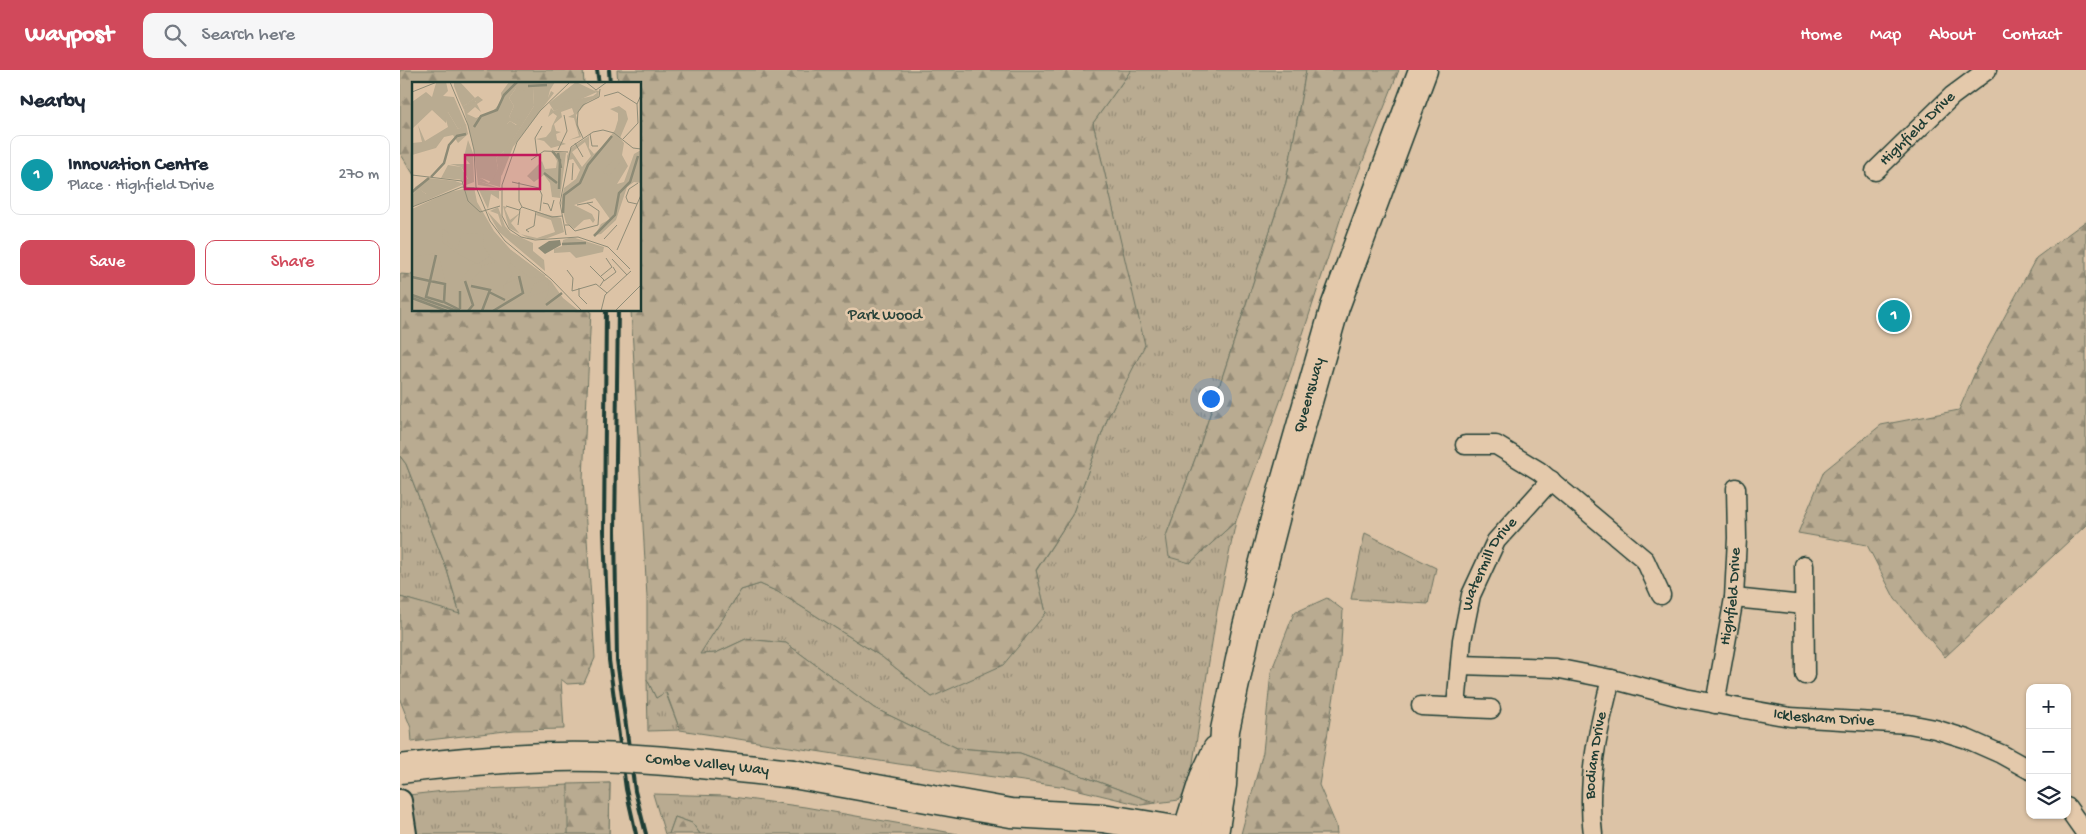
<!DOCTYPE html>
<meta charset="utf-8">
<style>
:root{--surface:#fff;--page:#f6f6f7;--text:#1f2937;--muted:#747a83;--line:#e0e1e3;--accent:#d1495b}
body{margin:0;font-family:"Gochi Hand",sans-serif;background:var(--page);color:var(--text)}
.controls{position:absolute;right:15px;bottom:15px;display:grid;overflow:hidden;border-radius:10px;box-shadow:0 1px 4px #0004}
.controls button{width:45px;height:45px;display:grid;place-items:center;padding:0;border:0;border-bottom:1px solid var(--line);background:var(--surface);color:var(--text);font:25px sans-serif}
.you{position:absolute;left:810px;top:328px;width:18px;height:18px;margin:-12px;border:4px solid #fff;border-radius:50%;background:#1a73e8;box-shadow:0 0 0 8px #1a73e833}
.badge{display:grid;place-items:center;width:32px;height:32px;border-radius:50%;background:var(--accent);color:#fff;font-size:16px;font-weight:700}
.pin{position:absolute;translate:-50% -50%;border:2px solid #fff;box-shadow:0 1px 5px #0006}
.list{margin:0;padding:0;list-style:none}
h2{display:flex;justify-content:space-between;align-items:center;height:65px;margin:0;padding:0 20px;font-size:21px}
h2 small{font-size:16px;font-weight:400;color:var(--muted)}
.list li{display:grid;grid-template-columns:32px 1fr auto;gap:15px;align-items:center;box-sizing:border-box;height:80px;margin:0 10px 10px;padding:0 10px;border:1px solid var(--line);border-radius:10px}
.list b{display:block;font-size:19px;white-space:nowrap}
.list p{margin:0;font-size:16px;white-space:nowrap;color:var(--muted)}
.list em{font-size:16px;font-style:normal;color:var(--muted)}
.actions{display:flex;gap:10px;padding:15px 20px}
.actions a{flex:1;padding:11px 0;border:1px solid var(--accent);border-radius:10px;text-align:center;font-size:18px;color:var(--accent)}
.actions .main{background:var(--accent);color:#fff}
.icon{flex:none;width:28px;height:28px;fill:none;stroke:currentColor;stroke-width:2;stroke-linecap:round;stroke-linejoin:round}
.map{position:relative;flex:none;width:1686px;height:764px;overflow:hidden}
header{display:flex;align-items:center;gap:30px;box-sizing:border-box;height:70px;padding:0 25px;background:var(--accent);color:#fff}
header strong{font-size:24px}
nav{display:flex;gap:28px;margin-inline-start:auto;font-size:18px}
.search{width:350px;height:45px;background:var(--page);display:flex;align-items:center;gap:12px;box-sizing:border-box;padding:0 18px;border-radius:10px;color:var(--muted);font-size:19px}
main{display:flex}
aside{flex:1;background:var(--surface)}
.map>svg:first-child{display:block}
.grass{fill:url(#grass-tufts);stroke:#6c7462}
.forest{fill:url(#forest-firs);stroke:#6c7462}
.lines{fill:none;stroke-linecap:round;stroke-linejoin:round}
.minor-casing{stroke:#1f3d34;stroke-width:21}
.tertiary-casing{stroke:#1f3d34;stroke-width:26}
.primary-casing{stroke:#1f3d34;stroke-width:31}
.minor{stroke:#e4c9ab;stroke-width:18}
.tertiary{stroke:#e4c9ab;stroke-width:22}
.primary{stroke:#e4c9ab;stroke-width:28}
.rail{stroke:#1f3d34;stroke-width:4}
.primary-bridge-casing{stroke:#1f3d34;stroke-width:31;stroke-linecap:butt}
.primary-bridge{stroke:#e4c9ab;stroke-width:28}
.labels{text-anchor:middle;dominant-baseline:central;stroke-width:5;stroke-linejoin:round;paint-order:stroke}
.street-label{font-size:16px;fill:#1f3d34;stroke:#e4c9ab}
.park-label{font-size:16px;fill:#274239;stroke:#e4c9ab}
.inset-river{fill:none;stroke:#8c8a75;stroke-width:2.5}
.inset-road{fill:none;stroke:#908d78;stroke-width:1}
.view{fill:#c2185b;fill-opacity:0.15;stroke:#c2185b;stroke-width:2.5}
.inset-edge{fill:none;stroke:#1f3d34;stroke-width:2.5}
</style>
<header>
<strong>Waypost</strong>
<div class="search"><svg class="icon" aria-label="search" viewBox="0 0 24 24"><circle cx="10" cy="10" r="6"/><path d="M15 15l6 6"/></svg>Search here</div>
<nav><a>Home</a><a>Map</a><a>About</a><a>Contact</a></nav>
</header>
<main>
<aside>
<h2>Nearby<small></small></h2>
<ul class="list">
<li><span class="badge" style="background:#0f9aa8">1</span><div><b>Innovation Centre</b><p>Place · Highfield Drive</p></div><em>270 m</em></li>
</ul>
<div class="actions"><a class="main">Save</a><a>Share</a></div>
</aside>
<div class="map">
<svg width="1686" height="764" viewBox="0 0 1686 764">
<defs>
<pattern id="grass-tufts" width="24" height="20" patternUnits="userSpaceOnUse" patternTransform="scale(1.25)"><rect width="24" height="20" fill="#b9ab91"/><path d="M3 7l-1-3M5 7V3M7 7l1-3M15 17l-1-3M17 17v-4M19 17l1-3" fill="none" stroke="#968c77"/></pattern>
<pattern id="forest-firs" width="22" height="20" patternUnits="userSpaceOnUse" patternTransform="scale(1.25)"><rect width="22" height="20" fill="#b9ab91"/><path d="M5 1l3.5 6h-7zM16 11l3.5 6h-7z" fill="#968c77"/></pattern>
</defs>
<rect width="100%" height="100%" fill="#dcc3a6"/>
<filter id="ink" filterUnits="userSpaceOnUse"><feTurbulence type="fractalNoise" baseFrequency=".02" numOctaves="2"/><feDisplacementMap in="SourceGraphic" scale="10" xChannelSelector="R" yChannelSelector="G"/><feConvolveMatrix kernelMatrix="1 2 1 2 8 2 1 2 1" color-interpolation-filters="sRGB"/></filter>
<g filter="url(#ink)">
<!-- grass -->
<g class="grass">
<path d="M731 0H906L886 112 798 381 766 466 790 493 836 451 817 541 789 718 779 730 756 733 620 683 557 678 474 638 386 573 346 569 316 583 299 585 341 520 360 514 378 522 482 587 532 627 646 543 636 501 672 445 708 347 744 275 693 53Z"/>
<path d="M0 386 6 394 47 500 60 545 0 527Z"/>
<path d="M965 463 1036 498 1028 534 951 529Z"/>
<path d="M247 609 256 628 265 621 280 660 248 661Z"/>
<path d="M210 713 209 764H0V726L44 721Z"/>
<path d="M253 724 325 726 405 737 558 764H300L292 753 275 747 269 764H265Z"/>
</g>
<!-- forest -->
<g class="forest">
<path d="M0 0H183L184 14H14V105L0 83Z"/>
<path d="M217 0H731L693 53 745 275 708 347 672 445 636 500 646 543 603 595 532 627 482 587 378 522 360 514 341 520 300 584 316 583 346 569 386 573 474 638 557 678 620 683 756 733 741 735 667 717 499 694 280 660 266 622 256 628 247 609V527L231 240H240V14H218Z"/>
<path d="M906 0H999L942 144 887 313 836 451 790 493 769 487 766 466 798 381 886 112Z"/>
<path d="M1686 151V455L1545 587 1495 529 1467 475 1398 463 1424 401 1481 355 1559 340 1577 298 1636 188Z"/>
<path d="M0 204 14 205V240H191L183 409 195 588 184 613 167 614 161 609 164 659 114 660 12 672 11 658 0 630V527L60 544 47 500 6 394 0 386Z"/>
<path d="M927 528 943 540 940 590 919 715 936 755 937 764H841L863 682 871 602 894 543Z"/>
<path d="M210 713 209 764H168V714Z"/>
<path d="M275 747 292 753 300 764H269Z"/>
</g>
<g class="lines">
<defs>
<g id="minor">
<path id="s1" d="M1475 101 1552 26 1587 0"/>
<path d="M1065 375H1096L1139 401 1245 490 1261 525"/>
<path d="M1404 495 1405 605"/>
<path d="M1334 528 1404 535"/>
<path id="s2" d="M1060 595 1155 598 1211 609 1284 628 1390 647 1509 654 1535 659 1567 669 1601 684 1630 700"/>
<path id="s3" d="M1315 634 1334 528 1337 468 1336 418"/>
<path d="M1021 636 1091 639"/>
<path id="s4" d="M1056 637 1062 570 1071 525 1096 471 1151 410"/>
<path d="M1667 737 1686 764"/>
<path id="s5" d="M1193 764C1186 711 1198 660 1211 609"/>
</g>
<path id="tertiary" d="M0 731 5 764"/>
<g id="primary">
<path d="M393 704 611 743 703 748 787 762 804 708 817 680"/>
<path id="s6" d="M814 764 822 715 825 660 847 557 881 426 935 237 1023 0"/>
</g>
</defs>
<!-- minor casing -->
<use href="#minor" class="minor-casing"/>
<!-- tertiary casing -->
<use href="#tertiary" class="tertiary-casing"/>
<!-- primary casing -->
<use href="#primary" class="primary-casing"/>
<!-- minor -->
<use href="#minor" class="minor"/>
<!-- tertiary -->
<use href="#tertiary" class="tertiary"/>
<!-- primary -->
<use href="#primary" class="primary"/>
<!-- rail -->
<g class="rail">
<path d="M197 0 199 14"/>
<path d="M209 0 210 14"/>
<path d="M206 240 204 461 209 590 226 719 236 764"/>
<path d="M218 240 215 461 217 590 235 721 246 764"/>
</g>
<defs>
<g id="primary-bridge">
<path id="s7" d="M0 699C65 691 131 685 197 687 262 689 328 697 393 704"/>
</g>
</defs>
<!-- primary-bridge casing -->
<use href="#primary-bridge" class="primary-bridge-casing"/>
<!-- primary-bridge -->
<use href="#primary-bridge" class="primary-bridge"/>
</g>
</g>
<g class="labels">
<!-- street labels -->
<g class="street-label">
<text stroke="none"><textPath href="#s1" startOffset="60">Highfield Drive</textPath></text>
<text stroke="none"><textPath href="#s6" startOffset="450">Queensway</textPath></text>
<text stroke="none"><textPath href="#s4" startOffset="149">Watermill Drive</textPath></text>
<text stroke="none"><textPath href="#s3" startOffset="109">Highfield Drive</textPath></text>
<text stroke="none"><textPath href="#s2" startOffset="369">Icklesham Drive</textPath></text>
<text stroke="none"><textPath href="#s5" startOffset="79">Bodiam Drive</textPath></text>
<text stroke="none"><textPath href="#s7" startOffset="308">Combe Valley Way</textPath></text>
</g>
<!-- park labels -->
<g class="park-label">
<text x="485" y="246">Park Wood</text>
</g>
</g>
<!-- overview -->
<g transform="translate(12 12)">
<rect width="229" height="229" fill="#dcc3a6"/>
<path d="M34 0 36 9 31 14 42 15 54 43 46 47 36 30 34 41 20 28 0 47V20L14 10 20 15 24 1ZM42 0H48L63 16 51 24 63 18V22L52 28 47 17 42 4ZM164 0 185 10 142 29 137 21ZM104 6H121L122 24 95 67V42L98 39 104 43 108 40 97 35 102 24 97 16ZM92 69 88 105 66 99 69 96 77 101 86 86 84 76ZM36 83 49 85 56 98 29 96ZM43 99 52 102 0 125V113L6 106 14 112 42 103ZM62 105 65 120 82 149 99 168 139 199 151 216 167 229H0V127L37 110ZM67 108 87 109V117L79 112 76 127Z" fill="#b9ab91"/>
<path d="M97 0H143L138 8 136 16 139 9 142 11 101 65 90 93 87 95 92 69 84 76 86 86 80 100 69 96 67 99 87 106 66 103 62 68 52 28 64 19 50 24 66 14 71 18 65 22 69 30 63 25 55 32 64 36 81 29 90 19 89 11ZM104 6 109 9 121 6 122 24 95 66V42L98 39 107 44 110 38 97 35 102 24 97 16ZM182 8 187 9 186 15 175 20 164 33 169 55 157 58 167 54 162 36 156 35 162 32 160 26 149 30 150 35 142 42 144 49 149 50 144 52 145 58 154 62 139 66 132 59 124 57 134 55 139 49 140 44 145 34 141 31 136 35 139 26 142 29 153 23 152 20 181 14 185 11ZM207 24 214 29 216 37 208 56 212 61 210 73 216 84 205 102 212 100 222 72 229 68V101L222 100 215 105 204 138 189 152 183 153 189 142 198 137 183 116 162 123 180 132 183 138 181 141 178 137 172 138 162 147 154 141 149 121 152 106 164 97 168 88 161 77 157 78 155 85V74L159 66 177 54V66L182 72 193 62 203 48 206 38V31L198 27ZM173 60 179 74 170 85 160 70ZM36 30 46 47 54 42 56 52 46 61 41 53 32 55 24 66 0 73V61L10 60 6 43 13 59 36 45 33 34ZM56 58 61 71 62 100 54 103 47 96 56 97 53 91 49 85 38 82H58L52 75ZM140 69 154 71 148 116 140 115 138 101 132 93 122 100 115 94 130 79 133 87 144 86 145 79ZM17 96 43 99 45 103 19 115 5 106 0 113 3 105ZM91 124 95 125 93 127 98 138 109 130 99 141 108 152 125 156 143 150 139 138 124 133 125 130 149 136 152 150 133 157H118L97 146ZM86 125 93 144 99 151 121 161V169L132 178 133 189 87 150 75 129 90 145 86 132 78 129ZM31 147 37 151 35 160 46 168 49 151 71 152 72 165 78 174 66 182 48 173 30 160ZM160 155 192 165 191 170 164 176 158 170 142 171V167L150 164 151 158ZM99 168 134 194 117 195 98 181ZM105 196 106 210 95 217 89 214 92 203ZM136 196 137 208 116 215 122 202Z" fill="#b9ab91" fill-rule="evenodd"/>
<path d="M26 171 33 199H48L62 181 66 182 78 174 83 180 69 184 70 188 61 196 60 203 86 209 92 203 89 214 97 216 107 208 105 196 93 202 101 192 95 182 98 181 117 195 136 196 122 202 116 215 137 208 132 222 148 215 140 220 136 229H48L0 212V175ZM0 216 14 221 29 229H14V225L13 229H0Z" fill="#b9ab91"/>
<path d="M204 76 209 79 197 94 190 89Z" fill="#b9ab91"/>
<path d="M148 158 149 163 133 172 126 166 137 159Z" fill="#8c8a75"/>
<path class="inset-river" d="M116 4 135 3M62 45 69 34 85 28 92 13 105 0M140 69 148 78 147 107M146 71 149 86M132 91 145 101M19 95 32 81 37 63 45 54 54 52M0 110 17 96M151 131 152 113 168 101 176 83 200 54M182 154 203 133 207 111 218 100 226 74M150 162 174 161M24 173 18 199 33 202 32 220 48 228M0 195 18 199 14 215 31 220M53 199 61 223 56 229M59 204 78 208 70 229M77 210 93 218M0 213 45 229M0 216 35 229M134 223 150 211M48 227V209M81 229 111 211 107 194"/>
<path class="inset-road" d="M38 0 56 43 62 68 64 105 78 139 93 159 139 197 170 229M158 0 128 29 105 60 90 103V134L97 147 109 155 123 158 166 155 196 165 218 187M174 0 184 8 195 0M0 10 25 0M192 14 206 10 225 22M178 52 180 64H186M171 56 165 43 166 30 171 23 187 15 188 7M211 57 226 41 225 22 229 13M163 61 171 75M146 68 155 49 152 33M125 72 123 56 130 44M119 78 132 69 156 70M0 93 50 99 56 119 68 130 88 124M160 98 161 81M100 100 127 106 130 113 128 129M107 100V119L110 125 140 135 150 134M131 121 136 122 139 129 142 118M225 122 216 120 214 115 217 107 226 101M165 123 181 120M94 124 107 128 110 125M0 125 50 105 89 108M106 143 108 127M153 143H157L163 149 186 143 187 129 175 121M117 150 114 148 122 144 124 129M154 153 148 121 159 65 181 50 191 48 202 51 221 66 229 67M192 157 205 143M205 168 229 113M200 177 215 193M178 184 192 198 188 204M155 188 161 196 160 209 184 202 195 211M189 194 200 185 194 176M192 199 204 190 201 185M167 206V214L175 222M189 229 193 213 219 189M203 229 229 203"/>
<path class="view" d="M53 73H128V107H53Z"/>
<rect width="229" height="229" class="inset-edge"/>
</g>
</svg>
<div class="controls">
<button>+</button>
<button>−</button>
<button><svg class="icon" aria-label="layers" viewBox="0 0 24 24"><path d="M12 4l9 5-9 5-9-5zM3 14l9 5 9-5"/></svg></button>
</div>
<div class="you"></div>
<div class="pin badge" style="left:1494px;top:246px;background:#0f9aa8">1</div>
</div>
</main>
